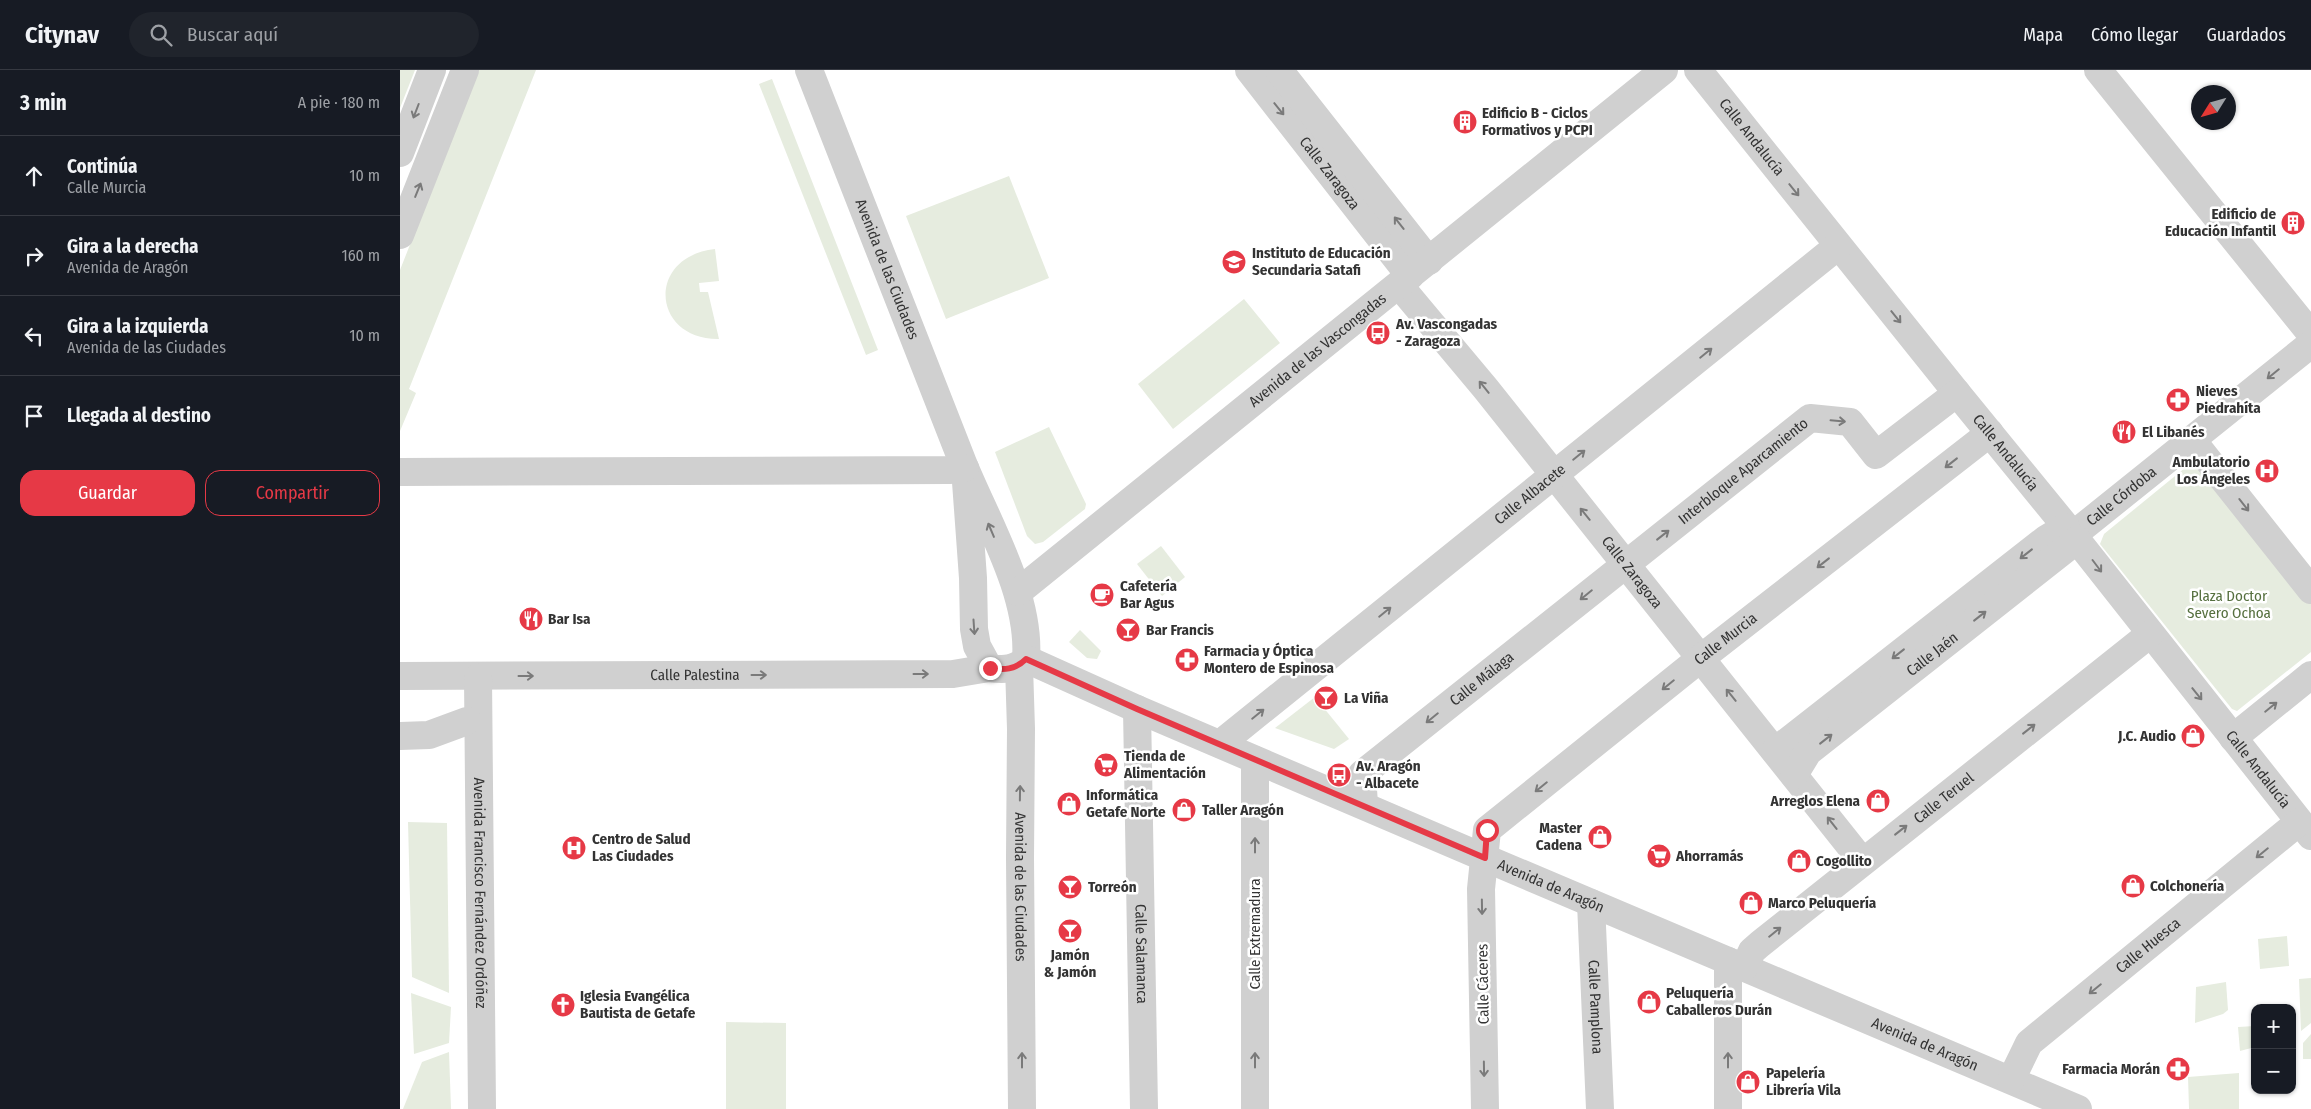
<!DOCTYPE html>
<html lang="es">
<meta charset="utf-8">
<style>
:root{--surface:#171b24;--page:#20242c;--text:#f1f3f6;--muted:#9ea1a6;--line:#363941;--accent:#e63946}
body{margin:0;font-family:"Fira Sans Condensed",sans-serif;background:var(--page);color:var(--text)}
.controls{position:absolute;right:15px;bottom:15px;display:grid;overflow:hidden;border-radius:10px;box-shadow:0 1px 4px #0004}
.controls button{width:45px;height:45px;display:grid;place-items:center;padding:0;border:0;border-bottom:1px solid var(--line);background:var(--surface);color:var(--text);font:25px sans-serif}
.compass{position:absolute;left:1791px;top:15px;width:45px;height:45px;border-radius:50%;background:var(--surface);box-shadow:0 1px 4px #0004;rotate:233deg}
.stop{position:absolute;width:15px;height:15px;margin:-11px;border:4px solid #e63946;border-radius:50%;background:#fff}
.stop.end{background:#e63946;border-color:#fff;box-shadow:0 1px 5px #0008}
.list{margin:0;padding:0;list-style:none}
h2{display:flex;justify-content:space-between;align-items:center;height:65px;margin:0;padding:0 20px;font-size:21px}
h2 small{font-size:16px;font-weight:400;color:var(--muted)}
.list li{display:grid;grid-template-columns:32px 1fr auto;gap:15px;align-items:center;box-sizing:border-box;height:80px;padding:0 20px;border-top:1px solid var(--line)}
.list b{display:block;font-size:19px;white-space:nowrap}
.list p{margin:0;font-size:16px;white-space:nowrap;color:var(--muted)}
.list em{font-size:16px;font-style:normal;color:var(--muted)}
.actions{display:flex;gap:10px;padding:15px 20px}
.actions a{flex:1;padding:11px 0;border:1px solid var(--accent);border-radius:15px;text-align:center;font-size:18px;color:var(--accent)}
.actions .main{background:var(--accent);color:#fff}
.icon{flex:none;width:28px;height:28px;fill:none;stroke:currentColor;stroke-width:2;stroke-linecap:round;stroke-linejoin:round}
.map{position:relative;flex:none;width:1911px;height:1039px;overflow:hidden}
header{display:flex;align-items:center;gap:30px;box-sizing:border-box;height:70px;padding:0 25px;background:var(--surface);border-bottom:1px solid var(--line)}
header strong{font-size:24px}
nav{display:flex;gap:28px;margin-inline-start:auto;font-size:18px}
.search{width:350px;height:45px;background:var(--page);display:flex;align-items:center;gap:12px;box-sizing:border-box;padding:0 18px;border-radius:28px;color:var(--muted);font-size:19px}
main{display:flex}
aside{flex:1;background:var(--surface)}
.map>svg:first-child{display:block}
.green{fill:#e6ecdf}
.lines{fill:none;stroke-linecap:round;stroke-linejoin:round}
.minor{stroke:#d0d0d0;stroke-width:28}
.oneway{stroke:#7a7a7a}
.route{stroke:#e63946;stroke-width:6}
.labels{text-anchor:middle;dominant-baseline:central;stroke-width:5;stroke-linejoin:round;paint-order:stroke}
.poi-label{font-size:15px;font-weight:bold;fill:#333;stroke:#fff;text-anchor:start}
.street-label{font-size:15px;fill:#333;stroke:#fff}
.park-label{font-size:15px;fill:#56703f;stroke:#fff}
</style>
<header>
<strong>Citynav</strong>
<div class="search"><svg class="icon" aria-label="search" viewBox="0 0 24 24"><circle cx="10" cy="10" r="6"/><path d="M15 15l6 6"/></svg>Buscar aquí</div>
<nav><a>Mapa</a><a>Cómo llegar</a><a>Guardados</a></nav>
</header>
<main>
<aside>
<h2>3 min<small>A pie · 180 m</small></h2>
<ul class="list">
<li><svg class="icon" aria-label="ahead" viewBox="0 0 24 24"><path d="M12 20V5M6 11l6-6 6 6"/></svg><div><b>Continúa</b><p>Calle Murcia</p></div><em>10 m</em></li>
<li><svg class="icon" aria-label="right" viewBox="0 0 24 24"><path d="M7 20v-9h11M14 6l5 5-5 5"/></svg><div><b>Gira a la derecha</b><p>Avenida de Aragón</p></div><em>160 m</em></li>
<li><svg class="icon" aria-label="left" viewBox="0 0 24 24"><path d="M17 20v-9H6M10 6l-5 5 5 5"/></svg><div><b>Gira a la izquierda</b><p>Avenida de las Ciudades</p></div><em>10 m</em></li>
<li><svg class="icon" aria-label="arrive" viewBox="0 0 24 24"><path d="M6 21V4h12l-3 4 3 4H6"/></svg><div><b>Llegada al destino</b></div></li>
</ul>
<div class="actions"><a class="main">Guardar</a><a>Compartir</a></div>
</aside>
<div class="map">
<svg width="1911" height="1039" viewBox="0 0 1911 1039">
<rect width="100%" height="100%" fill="#fff"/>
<!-- green -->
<g class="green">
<path d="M0 0H15L0 38Z"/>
<path d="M79 0H136L9 319 16 323 0 361V200Z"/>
<path d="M372 9 478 280 466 285 359 14Z"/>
<path d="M609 106 649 208 546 249 506 146Z"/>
<path d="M315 179 319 211 299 213 300 222H308L319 269C252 270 245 187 315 179Z"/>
<path d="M844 229 880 273 773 359 738 314Z"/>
<path d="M649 357 686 434 685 439 643 472 635 474 627 466 595 382Z"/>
<path d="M1791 393 1795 394 1911 534V582L1837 641 1832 639 1700 474 1704 464Z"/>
<path d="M761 476 785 507 762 526 737 494Z"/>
<path d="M680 560 701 581 697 589 687 588 669 572Z"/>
<path d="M915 627 949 669 934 679 875 658Z"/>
<path d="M8 752 47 753 49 923 12 907Z"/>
<path d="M1887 866 1889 896 1860 899 1858 869Z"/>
<path d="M1911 908V953L1901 961 1899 909Z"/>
<path d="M1826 912 1828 940 1823 944 1795 953 1796 917Z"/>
<path d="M11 923 51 937 49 973 14 984Z"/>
<path d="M326 952 386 953V1039H326Z"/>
<path d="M1855 956V977L1840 981 1838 957Z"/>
<path d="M1911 964V989H1903V973Z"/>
<path d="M49 982 51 1039H3L22 992Z"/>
<path d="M1839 1003V1039H1789L1788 1007Z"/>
</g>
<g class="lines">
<!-- minor -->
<g class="minor">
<path id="s1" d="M409 0C460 131 512 262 563 393 587 452 631 525 626 589 615 600 604 600 589 598L577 576 574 559 573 508 565 398"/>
<path id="s2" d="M849 0 1010 206"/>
<path d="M879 0 1029 191"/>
<path id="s3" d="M1298 0 1557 323 1677 470 1911 766"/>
<path d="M1698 0 1911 264"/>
<path d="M0 83 32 0"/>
<path d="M0 165 65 0"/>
<path id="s4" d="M999 215 1086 319 1462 791"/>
<path d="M1792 370 1911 520"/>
<path d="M0 402 549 400 565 398"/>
<path id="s5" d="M1673 465 1911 274"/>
<path id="s6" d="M618 522 1264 0"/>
<path id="s7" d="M626 589 737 639 1085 788 1678 1039"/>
<path id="s8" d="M619 596 621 659 620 788 622 1039"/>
<path id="s9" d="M0 606 553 604 589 598"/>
<path id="s10" d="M78 607 82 1039"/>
<path id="s11" d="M737 639 744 1039"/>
<path d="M0 666 29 665 67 651"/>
<path d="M1833 668 1911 605"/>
<path id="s12" d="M820 674 1438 176"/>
<path d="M1375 681 1646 469 1666 457"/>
<path d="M855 690V1039"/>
<path id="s13" d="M1394 705 1408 682 1677 470"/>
<path id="s14" d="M964 735 962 704 1410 348 1450 352 1476 385 1557 323"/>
<path id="s15" d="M1191 833 1200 1039"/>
<path id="s16" d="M1344 898 1352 881 1360 874 1750 564"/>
<path id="s17" d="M1611 1010 1629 973 1899 752"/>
<path id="s18" d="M1085 1039 1081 819 1087 760 1301 588 1590 363"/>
<path d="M1328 1039V891"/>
</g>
</g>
<!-- one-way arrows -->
<defs><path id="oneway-shaft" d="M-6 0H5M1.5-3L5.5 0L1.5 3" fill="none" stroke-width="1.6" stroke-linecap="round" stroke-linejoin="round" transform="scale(1.25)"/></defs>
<g class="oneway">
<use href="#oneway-shaft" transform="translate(879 39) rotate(51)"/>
<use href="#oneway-shaft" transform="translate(16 41) rotate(111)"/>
<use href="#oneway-shaft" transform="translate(18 120) rotate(-68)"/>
<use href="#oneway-shaft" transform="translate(1394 120) rotate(51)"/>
<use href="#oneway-shaft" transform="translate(999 153) rotate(-128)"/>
<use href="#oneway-shaft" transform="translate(1496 247) rotate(51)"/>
<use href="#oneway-shaft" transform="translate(1306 283) rotate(-39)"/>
<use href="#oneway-shaft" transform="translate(1873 304) rotate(141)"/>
<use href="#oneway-shaft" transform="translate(1084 317) rotate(-129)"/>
<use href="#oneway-shaft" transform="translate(1438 351) rotate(5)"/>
<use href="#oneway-shaft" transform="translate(1179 385) rotate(-39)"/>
<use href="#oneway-shaft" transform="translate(1551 393) rotate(142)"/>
<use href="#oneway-shaft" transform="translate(1844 435) rotate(52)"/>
<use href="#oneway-shaft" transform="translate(1185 444) rotate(-129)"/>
<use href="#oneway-shaft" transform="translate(591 460) rotate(-113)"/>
<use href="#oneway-shaft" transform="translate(1263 465) rotate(-38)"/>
<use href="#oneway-shaft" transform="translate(1626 484) rotate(142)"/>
<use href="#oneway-shaft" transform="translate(1423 493) rotate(142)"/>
<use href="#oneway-shaft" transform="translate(1697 496) rotate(53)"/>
<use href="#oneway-shaft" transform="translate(1186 525) rotate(141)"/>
<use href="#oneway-shaft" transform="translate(985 542) rotate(-39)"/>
<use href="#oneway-shaft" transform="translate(1580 546) rotate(-38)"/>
<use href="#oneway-shaft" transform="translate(574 557) rotate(86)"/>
<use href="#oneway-shaft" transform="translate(1498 584) rotate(142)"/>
<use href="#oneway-shaft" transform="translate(521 604)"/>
<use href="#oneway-shaft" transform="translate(359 605)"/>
<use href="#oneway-shaft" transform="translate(126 606)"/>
<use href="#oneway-shaft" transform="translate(1268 615) rotate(141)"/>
<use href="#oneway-shaft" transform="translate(1797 624) rotate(51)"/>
<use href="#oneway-shaft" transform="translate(1331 625) rotate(-129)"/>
<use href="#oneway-shaft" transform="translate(1871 637) rotate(-39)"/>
<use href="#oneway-shaft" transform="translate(858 644) rotate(-39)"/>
<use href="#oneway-shaft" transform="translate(1032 648) rotate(141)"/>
<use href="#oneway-shaft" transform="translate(1629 659) rotate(-38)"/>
<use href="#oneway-shaft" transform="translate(1426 669) rotate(-38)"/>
<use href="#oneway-shaft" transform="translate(1141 717) rotate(141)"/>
<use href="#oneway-shaft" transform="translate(620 723) rotate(-89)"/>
<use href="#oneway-shaft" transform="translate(1432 753) rotate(-128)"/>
<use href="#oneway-shaft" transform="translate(1501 760) rotate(-38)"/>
<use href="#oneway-shaft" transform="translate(855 775) rotate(-90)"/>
<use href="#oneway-shaft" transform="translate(1862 783) rotate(141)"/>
<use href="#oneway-shaft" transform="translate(1082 837) rotate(89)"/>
<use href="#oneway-shaft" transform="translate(1375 862) rotate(-39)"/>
<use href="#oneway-shaft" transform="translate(1695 919) rotate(141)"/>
<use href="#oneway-shaft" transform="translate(622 990) rotate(-90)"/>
<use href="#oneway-shaft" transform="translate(855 990) rotate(-90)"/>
<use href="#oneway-shaft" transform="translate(1328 990) rotate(-90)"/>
<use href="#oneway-shaft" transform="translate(1084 999) rotate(89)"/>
</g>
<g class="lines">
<!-- route -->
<path class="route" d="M590 598C604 600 615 600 626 589L737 639 1085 788 1087 760"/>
</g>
<!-- icons -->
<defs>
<symbol id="building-disc" viewBox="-11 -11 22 22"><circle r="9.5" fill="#e63946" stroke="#fff"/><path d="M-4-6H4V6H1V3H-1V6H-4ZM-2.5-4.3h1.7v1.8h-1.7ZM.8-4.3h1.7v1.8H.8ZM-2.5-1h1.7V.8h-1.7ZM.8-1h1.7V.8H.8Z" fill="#fff"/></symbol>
<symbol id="school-disc" viewBox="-11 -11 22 22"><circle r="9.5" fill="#e63946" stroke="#fff"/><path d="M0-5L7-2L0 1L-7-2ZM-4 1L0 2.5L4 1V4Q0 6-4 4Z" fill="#fff"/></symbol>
<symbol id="bus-disc" viewBox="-11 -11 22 22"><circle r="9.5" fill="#e63946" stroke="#fff"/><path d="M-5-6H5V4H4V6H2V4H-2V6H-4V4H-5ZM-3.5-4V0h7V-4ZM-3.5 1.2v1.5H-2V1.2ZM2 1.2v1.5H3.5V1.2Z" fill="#fff"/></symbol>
<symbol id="pharmacy-disc" viewBox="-11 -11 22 22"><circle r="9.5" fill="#e63946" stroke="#fff"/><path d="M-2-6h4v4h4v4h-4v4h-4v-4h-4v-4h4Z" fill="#fff"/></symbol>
<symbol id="restaurant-disc" viewBox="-11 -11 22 22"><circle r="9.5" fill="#e63946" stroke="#fff"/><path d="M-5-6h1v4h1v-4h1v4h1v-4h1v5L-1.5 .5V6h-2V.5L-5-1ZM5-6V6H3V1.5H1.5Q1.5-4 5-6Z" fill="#fff"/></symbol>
<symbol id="hospital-disc" viewBox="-11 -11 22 22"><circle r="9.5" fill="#e63946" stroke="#fff"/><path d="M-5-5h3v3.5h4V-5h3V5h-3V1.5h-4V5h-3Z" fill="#fff"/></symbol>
<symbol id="cafe-disc" viewBox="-11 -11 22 22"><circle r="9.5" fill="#e63946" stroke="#fff"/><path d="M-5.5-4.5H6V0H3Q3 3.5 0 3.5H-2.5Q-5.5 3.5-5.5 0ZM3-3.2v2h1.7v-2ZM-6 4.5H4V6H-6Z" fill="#fff"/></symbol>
<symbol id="bar-disc" viewBox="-11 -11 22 22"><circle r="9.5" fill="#e63946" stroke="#fff"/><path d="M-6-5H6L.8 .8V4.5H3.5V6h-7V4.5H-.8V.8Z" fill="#fff"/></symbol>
<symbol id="shop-disc" viewBox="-11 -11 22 22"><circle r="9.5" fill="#e63946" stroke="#fff"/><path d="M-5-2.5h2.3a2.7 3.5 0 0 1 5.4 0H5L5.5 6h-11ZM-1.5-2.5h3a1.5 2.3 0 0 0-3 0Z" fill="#fff"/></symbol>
<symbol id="supermarket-disc" viewBox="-11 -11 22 22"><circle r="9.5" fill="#e63946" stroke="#fff"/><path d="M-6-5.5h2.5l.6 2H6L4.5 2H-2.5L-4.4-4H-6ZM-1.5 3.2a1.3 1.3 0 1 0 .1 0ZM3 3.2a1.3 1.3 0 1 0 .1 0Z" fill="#fff"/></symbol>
<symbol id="church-disc" viewBox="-11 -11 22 22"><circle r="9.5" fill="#e63946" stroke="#fff"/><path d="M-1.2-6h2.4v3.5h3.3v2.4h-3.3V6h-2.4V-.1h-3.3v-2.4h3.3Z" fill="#fff"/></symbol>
</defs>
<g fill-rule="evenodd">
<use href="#building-disc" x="1051" y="38" width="28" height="28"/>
<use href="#building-disc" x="1879" y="139" width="28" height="28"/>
<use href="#school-disc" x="820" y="178" width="28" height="28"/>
<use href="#bus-disc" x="964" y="249" width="28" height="28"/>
<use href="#pharmacy-disc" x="1764" y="316" width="28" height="28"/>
<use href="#restaurant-disc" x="1710" y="348" width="28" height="28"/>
<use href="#hospital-disc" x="1853" y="387" width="28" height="28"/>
<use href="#cafe-disc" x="688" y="511" width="28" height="28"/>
<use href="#restaurant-disc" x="117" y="535" width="28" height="28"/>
<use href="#bar-disc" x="714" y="546" width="28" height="28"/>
<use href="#pharmacy-disc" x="773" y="576" width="28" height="28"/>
<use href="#bar-disc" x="912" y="614" width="28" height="28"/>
<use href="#shop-disc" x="1779" y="652" width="28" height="28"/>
<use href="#supermarket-disc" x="692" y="681" width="28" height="28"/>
<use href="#bus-disc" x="925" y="691" width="28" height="28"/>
<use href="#shop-disc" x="1464" y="717" width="28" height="28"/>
<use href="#shop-disc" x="655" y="720" width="28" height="28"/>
<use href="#shop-disc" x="770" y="726" width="28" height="28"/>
<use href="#shop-disc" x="1186" y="753" width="28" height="28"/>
<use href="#hospital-disc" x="160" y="764" width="28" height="28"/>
<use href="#supermarket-disc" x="1245" y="772" width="28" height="28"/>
<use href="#shop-disc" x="1385" y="777" width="28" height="28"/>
<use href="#shop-disc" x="1719" y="802" width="28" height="28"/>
<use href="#bar-disc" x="656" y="803" width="28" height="28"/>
<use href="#shop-disc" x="1337" y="819" width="28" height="28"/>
<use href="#bar-disc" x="656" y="847" width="28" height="28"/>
<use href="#shop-disc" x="1235" y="918" width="28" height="28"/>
<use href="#church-disc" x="149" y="921" width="28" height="28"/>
<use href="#pharmacy-disc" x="1764" y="985" width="28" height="28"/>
<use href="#shop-disc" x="1334" y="998" width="28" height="28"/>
</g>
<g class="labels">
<!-- poi labels -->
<g class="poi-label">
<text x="1082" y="43">Edificio B - Ciclos<tspan x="1082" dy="17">Formativos y PCPI</tspan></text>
<text x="1876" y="144" text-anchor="end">Edificio de<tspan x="1876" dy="17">Educación Infantil</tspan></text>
<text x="852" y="183">Instituto de Educación<tspan x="852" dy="17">Secundaria Satafi</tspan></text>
<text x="996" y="254">Av. Vascongadas<tspan x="996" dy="17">- Zaragoza</tspan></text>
<text x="1796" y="321">Nieves<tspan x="1796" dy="17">Piedrahíta</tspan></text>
<text x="1742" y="362">El Libanés</text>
<text x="1850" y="392" text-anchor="end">Ambulatorio<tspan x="1850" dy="17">Los Ángeles</tspan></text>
<text x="720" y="516">Cafetería<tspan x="720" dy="17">Bar Agus</tspan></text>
<text x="148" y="549">Bar Isa</text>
<text x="746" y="560">Bar Francis</text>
<text x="804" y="581">Farmacia y Óptica<tspan x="804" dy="17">Montero de Espinosa</tspan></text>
<text x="944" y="628">La Viña</text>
<text x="1776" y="666" text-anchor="end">J.C. Audio</text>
<text x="724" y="686">Tienda de<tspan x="724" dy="17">Alimentación</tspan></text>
<text x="956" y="696">Av. Aragón<tspan x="956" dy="17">- Albacete</tspan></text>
<text x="686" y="725">Informática<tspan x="686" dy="17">Getafe Norte</tspan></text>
<text x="1460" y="731" text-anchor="end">Arreglos Elena</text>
<text x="802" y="740">Taller Aragón</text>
<text x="1182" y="758" text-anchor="end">Master<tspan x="1182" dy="17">Cadena</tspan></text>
<text x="192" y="769">Centro de Salud<tspan x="192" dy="17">Las Ciudades</tspan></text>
<text x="1276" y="786">Ahorramás</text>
<text x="1416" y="791">Cogollito</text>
<text x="1750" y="816">Colchonería</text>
<text x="688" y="817">Torreón</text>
<text x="1368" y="833">Marco Peluquería</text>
<text x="670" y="885" text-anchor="middle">Jamón<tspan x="670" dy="17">&amp; Jamón</tspan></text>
<text x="1266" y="923">Peluquería<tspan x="1266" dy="17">Caballeros Durán</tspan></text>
<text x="180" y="926">Iglesia Evangélica<tspan x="180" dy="17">Bautista de Getafe</tspan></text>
<text x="1760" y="999" text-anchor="end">Farmacia Morán</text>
<text x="1366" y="1003">Papelería<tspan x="1366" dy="17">Librería Vila</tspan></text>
</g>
<!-- street labels -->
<g class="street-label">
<text stroke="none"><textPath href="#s3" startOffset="86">Calle Andalucía</textPath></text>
<text stroke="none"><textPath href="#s2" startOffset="131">Calle Zaragoza</textPath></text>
<text stroke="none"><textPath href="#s1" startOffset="214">Avenida de las Ciudades</textPath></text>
<text stroke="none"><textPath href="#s6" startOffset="385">Avenida de las Vascongadas</textPath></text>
<text stroke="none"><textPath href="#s3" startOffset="491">Calle Andalucía</textPath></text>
<text stroke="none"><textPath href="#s14" startOffset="518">Interbloque Aparcamiento</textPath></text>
<text stroke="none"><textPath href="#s12" startOffset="398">Calle Albacete</textPath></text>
<text stroke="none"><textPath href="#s5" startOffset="62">Calle Córdoba</textPath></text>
<text stroke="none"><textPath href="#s4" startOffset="370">Calle Zaragoza</textPath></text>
<text stroke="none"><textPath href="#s18" startOffset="585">Calle Murcia</textPath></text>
<text stroke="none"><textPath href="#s13" startOffset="185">Calle Jaén</textPath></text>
<text stroke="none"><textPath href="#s9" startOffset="295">Calle Palestina</textPath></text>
<text stroke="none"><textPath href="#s14" startOffset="184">Calle Málaga</textPath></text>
<text stroke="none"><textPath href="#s3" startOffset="896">Calle Andalucía</textPath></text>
<text stroke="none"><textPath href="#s16" startOffset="264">Calle Teruel</textPath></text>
<text stroke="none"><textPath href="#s7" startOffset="572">Avenida de Aragón</textPath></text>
<text stroke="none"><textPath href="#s8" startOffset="221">Avenida de las Ciudades</textPath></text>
<text stroke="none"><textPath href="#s10" startOffset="216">Avenida Francisco Fernández Ordóñez</textPath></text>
<text transform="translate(855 864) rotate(-90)">Calle Extremadura</text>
<text stroke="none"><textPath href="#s17" startOffset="195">Calle Huesca</textPath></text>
<text stroke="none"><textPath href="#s11" startOffset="245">Calle Salamanca</textPath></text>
<text transform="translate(1083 914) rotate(-91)">Calle Cáceres</text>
<text stroke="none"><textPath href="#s15" startOffset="104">Calle Pamplona</textPath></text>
<text stroke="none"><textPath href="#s7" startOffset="978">Avenida de Aragón</textPath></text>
</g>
<!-- park labels -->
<g class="park-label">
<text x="1829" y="526">Plaza Doctor<tspan x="1829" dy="17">Severo Ochoa</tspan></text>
</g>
</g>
</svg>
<div class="controls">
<button>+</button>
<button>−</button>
</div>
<svg class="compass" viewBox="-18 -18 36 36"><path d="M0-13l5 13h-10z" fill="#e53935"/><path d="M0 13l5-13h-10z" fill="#9ea1a6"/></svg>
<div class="stop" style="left:1087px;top:760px"></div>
<div class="stop end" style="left:590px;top:598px"></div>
</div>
</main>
